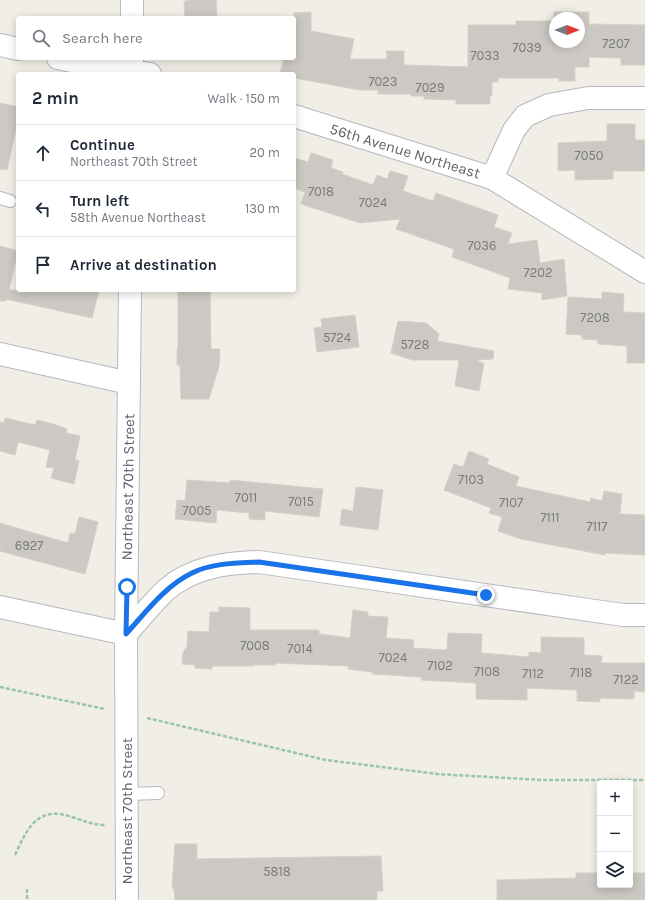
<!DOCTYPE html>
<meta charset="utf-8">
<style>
:root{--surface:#fff;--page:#f6f6f7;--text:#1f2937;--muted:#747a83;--line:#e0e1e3}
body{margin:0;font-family:Karla,sans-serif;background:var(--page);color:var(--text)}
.controls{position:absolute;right:12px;bottom:12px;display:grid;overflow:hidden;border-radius:4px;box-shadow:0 2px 10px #0003}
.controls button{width:36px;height:36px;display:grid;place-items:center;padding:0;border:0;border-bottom:1px solid var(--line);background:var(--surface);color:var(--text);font:20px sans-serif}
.compass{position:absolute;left:549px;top:12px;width:36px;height:36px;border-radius:50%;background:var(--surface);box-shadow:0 2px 10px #0003;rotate:90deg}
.stop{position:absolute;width:12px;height:12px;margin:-9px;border:3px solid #1a73e8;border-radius:50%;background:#fff}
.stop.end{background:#1a73e8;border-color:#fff;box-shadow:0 1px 4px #0008}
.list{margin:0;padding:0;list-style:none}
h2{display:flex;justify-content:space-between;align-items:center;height:52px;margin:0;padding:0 16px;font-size:17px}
h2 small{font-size:13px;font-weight:400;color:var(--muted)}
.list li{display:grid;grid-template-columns:26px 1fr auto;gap:12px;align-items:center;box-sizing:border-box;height:56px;padding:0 16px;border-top:1px solid var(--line)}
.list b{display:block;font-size:15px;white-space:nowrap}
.list p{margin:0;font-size:13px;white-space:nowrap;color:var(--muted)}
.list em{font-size:13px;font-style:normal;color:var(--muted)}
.icon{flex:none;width:22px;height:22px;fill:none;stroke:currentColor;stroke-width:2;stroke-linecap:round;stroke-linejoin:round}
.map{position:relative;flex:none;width:645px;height:900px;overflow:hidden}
.search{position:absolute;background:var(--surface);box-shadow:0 2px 10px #0003;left:16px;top:16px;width:280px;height:44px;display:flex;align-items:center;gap:10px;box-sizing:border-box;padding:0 14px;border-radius:4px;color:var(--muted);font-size:15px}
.panel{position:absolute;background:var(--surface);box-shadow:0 2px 10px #0003;left:16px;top:72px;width:280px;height:220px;border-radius:4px}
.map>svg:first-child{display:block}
.building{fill:#ccc8c3;stroke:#d5d0c4;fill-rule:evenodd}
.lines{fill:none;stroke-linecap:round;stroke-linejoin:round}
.service-casing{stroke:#b6b8bd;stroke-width:14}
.minor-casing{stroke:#b6b8bd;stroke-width:24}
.secondary-casing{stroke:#b7bac0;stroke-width:24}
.path{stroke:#9ac6a8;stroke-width:2.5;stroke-dasharray:4 2;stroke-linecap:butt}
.service{stroke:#fff;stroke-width:12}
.minor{stroke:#fff;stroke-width:22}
.secondary{stroke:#fff;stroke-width:22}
.route{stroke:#1a73e8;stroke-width:5}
.labels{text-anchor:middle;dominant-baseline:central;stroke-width:3;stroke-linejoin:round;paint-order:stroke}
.number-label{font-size:13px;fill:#7a7b7d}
.street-label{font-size:15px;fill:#5e6166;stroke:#fff}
</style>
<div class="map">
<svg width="645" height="900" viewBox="0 0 645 900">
<rect width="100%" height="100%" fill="#f0eee6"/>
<!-- building -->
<g class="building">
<path d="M187 0H216L217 18 185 17 184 2Z"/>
<path d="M311 12V31L354 39 350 59H387L386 51H404V65L468 67V25H516V21H554V12H589V24L645 25V65H621V58L589 57V67H575V81H559V78H498V82H492V96H490V104H456V100L424 99V96H411V94H378V90H360L294 78V74H280L284 58H294V13ZM555 18H579V42H555Z"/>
<path d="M0 103 18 107V120L7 170 0 169Z"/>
<path d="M607 124H635V140H645V171H613V179L575 180V170L558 171V143L607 141Z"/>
<path d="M311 153 333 160 331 168 343 172 342 174 373 185 377 175 387 179 390 171 408 176 403 191 433 201 436 193 498 215 494 227 512 233 508 244 537 240 540 263 564 259 567 296 542 300V293L508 289 510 278 452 257 454 249 396 229 400 219 360 223 301 204 305 192 294 188V158L308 162Z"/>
<path d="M0 246 18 251 9 290H99L92 318 6 299V301H0Z"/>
<path d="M178 290H210L211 349H220L219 366 209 399H181L180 366 177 365V349H178Z"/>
<path d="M602 292 624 294 623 312 645 313V363H627V346L598 344V340L582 339V335L566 334 568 297 602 299Z"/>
<path d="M355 315 359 347 317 352 314 328 322 327 321 319Z"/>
<path d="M398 321 426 323 439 334 437 341 494 351 493 359 478 360V362L484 363 479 391 455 386 459 360H412L391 353Z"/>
<path d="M5 418 35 425 37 420 53 424 67 429 66 433 80 436 75 460 79 461 74 484 51 478 54 468 46 467 50 450 18 442 15 455 0 451V422L4 423Z"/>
<path d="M469 451 489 459 487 464 519 477 516 486 590 502 591 498 602 501 604 491 622 494 620 514 645 515V555L605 553V555L521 539 498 531 502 517 489 513 491 508 444 490 454 464 463 467Z"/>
<path d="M187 480 230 483V480L323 489 319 517 265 511V520L249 519V513L217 510 216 523 175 519 177 500 185 501Z"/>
<path d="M356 487 383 490 378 530 340 525 342 509 353 511Z"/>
<path d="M79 517 98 522 85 574 0 551V523L68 543 70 533 75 534Z"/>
<path d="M219 607 250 608V630H319V634L350 638 353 610 368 612V616L388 617 386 638 414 640 413 648 447 650 448 633 482 634 481 653 529 657V652L541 653V637L584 638V655L602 656 601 663H645V692L634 691V699L600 698V702L577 701V690L527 688V700L476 699V683L421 680V677L372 674V672L348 669V666L275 663V665H253V666H212V669L195 668V665L182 664 183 652 187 647 188 631 209 632 210 612H219Z"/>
<path d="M175 844H197V859L381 856 383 891H377V900H175L174 889 172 888Z"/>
<path d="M576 873H600V885H630V873H645V900H497V880L576 878Z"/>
</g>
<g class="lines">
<defs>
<g id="service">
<path d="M0 198 10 201"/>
<path d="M127 794 158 793"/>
</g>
<g id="minor">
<path d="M0 45 18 49"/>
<path d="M58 58 100 67 150 74"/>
<path d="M294 116 492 178 645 272"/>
<path d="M492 178 514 130 525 116 549 105 588 98H645"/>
<path d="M0 354 129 383"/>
<path d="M0 607 126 634C139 620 152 603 166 590 192 567 226 563 259 562L623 615H645"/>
</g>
<g id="secondary">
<path d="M132 18V0"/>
<path d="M132 74V58"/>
<path d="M127 900 126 634 130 290"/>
</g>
</defs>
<!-- service casing -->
<use href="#service" class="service-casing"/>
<!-- minor casing -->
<use href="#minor" class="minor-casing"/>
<!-- secondary casing -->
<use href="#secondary" class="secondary-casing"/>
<!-- path -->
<g class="path">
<path d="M0 687 105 709"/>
<path d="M147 718 326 760 437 774 543 780H645"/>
<path d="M15 855C27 829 37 805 72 817 84 821 93 825 105 825"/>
<path d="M27 889V900"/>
</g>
<!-- service -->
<use href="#service" class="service"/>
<!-- minor -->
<use href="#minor" class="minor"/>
<!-- secondary -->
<use href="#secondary" class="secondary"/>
</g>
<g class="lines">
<!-- route -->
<path class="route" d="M127 587 126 634C146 612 165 586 192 573 211 563 238 563 259 562L486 595"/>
</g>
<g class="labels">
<!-- number labels -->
<g class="number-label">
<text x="616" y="43">7207</text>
<text x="527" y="47">7039</text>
<text x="485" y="55">7033</text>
<text x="383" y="81">7023</text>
<text x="430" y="87">7029</text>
<text x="589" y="155">7050</text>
<text x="321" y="191">7018</text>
<text x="373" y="202">7024</text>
<text x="482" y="245">7036</text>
<text x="538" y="272">7202</text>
<text x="595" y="317">7208</text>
<text x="337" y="337">5724</text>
<text x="415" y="344">5728</text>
<text x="471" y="479">7103</text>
<text x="246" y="497">7011</text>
<text x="301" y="501">7015</text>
<text x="511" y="502">7107</text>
<text x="197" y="510">7005</text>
<text x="550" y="517">7111</text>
<text x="597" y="526">7117</text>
<text x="29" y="545">6927</text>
<text x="255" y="645">7008</text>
<text x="300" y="648">7014</text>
<text x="393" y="657">7024</text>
<text x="440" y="665">7102</text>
<text x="487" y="671">7108</text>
<text x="581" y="672">7118</text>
<text x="533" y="673">7112</text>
<text x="626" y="679">7122</text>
<text x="277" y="871">5818</text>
</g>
<!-- street labels -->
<g class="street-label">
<text transform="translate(405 151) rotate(17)">56th Avenue Northeast</text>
<text transform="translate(128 487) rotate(-89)">Northeast 70th Street</text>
<text transform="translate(127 811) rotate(-90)">Northeast 70th Street</text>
</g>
</g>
</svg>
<div class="controls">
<button>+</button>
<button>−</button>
<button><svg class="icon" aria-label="layers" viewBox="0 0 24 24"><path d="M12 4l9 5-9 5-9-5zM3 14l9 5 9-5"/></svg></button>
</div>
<svg class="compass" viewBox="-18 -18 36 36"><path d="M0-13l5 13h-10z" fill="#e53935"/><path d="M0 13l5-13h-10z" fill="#747a83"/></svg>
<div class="stop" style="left:127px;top:587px"></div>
<div class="stop end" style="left:486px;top:595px"></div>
<div class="search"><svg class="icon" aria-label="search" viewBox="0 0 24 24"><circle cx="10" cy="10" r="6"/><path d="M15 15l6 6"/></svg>Search here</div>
<section class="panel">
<h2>2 min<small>Walk · 150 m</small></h2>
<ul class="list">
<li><svg class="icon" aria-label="ahead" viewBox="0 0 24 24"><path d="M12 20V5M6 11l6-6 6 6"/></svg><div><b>Continue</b><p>Northeast 70th Street</p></div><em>20 m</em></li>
<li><svg class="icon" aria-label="left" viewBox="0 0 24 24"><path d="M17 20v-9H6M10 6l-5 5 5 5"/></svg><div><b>Turn left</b><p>58th Avenue Northeast</p></div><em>130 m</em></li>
<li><svg class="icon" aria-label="arrive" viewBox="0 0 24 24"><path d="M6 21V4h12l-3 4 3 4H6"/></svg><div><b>Arrive at destination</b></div></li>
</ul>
</section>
</div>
